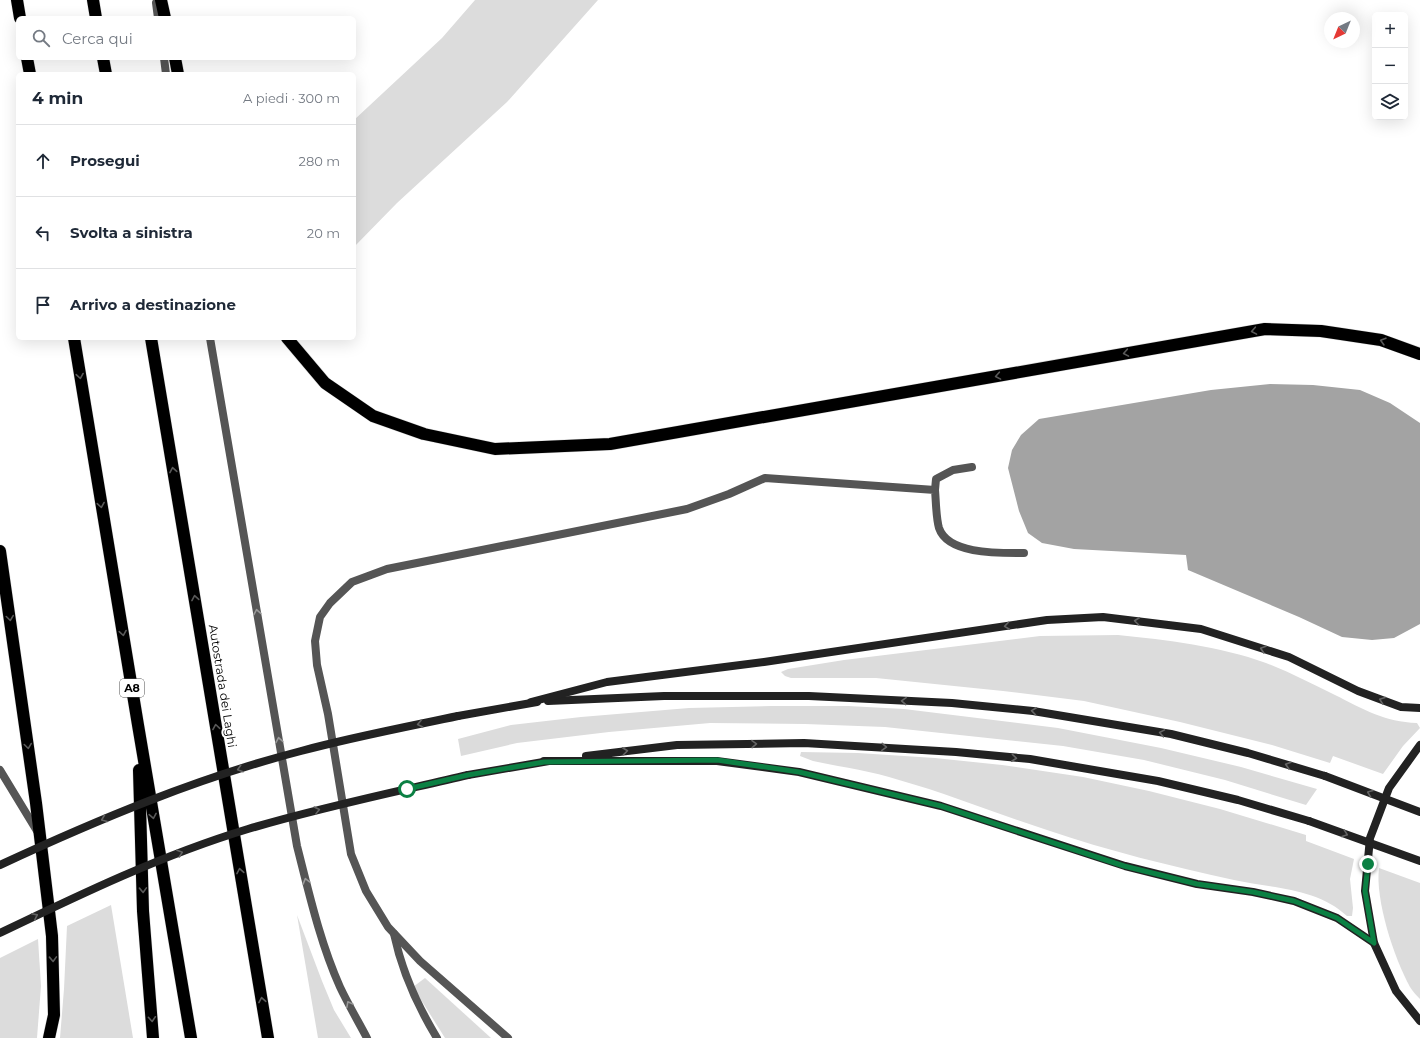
<!DOCTYPE html>
<html lang="it">
<meta charset="utf-8">
<style>
:root{--surface:#fff;--page:#f6f6f7;--text:#1f2937;--muted:#747a83;--line:#e0e1e3}
body{margin:0;font-family:Montserrat,sans-serif;background:var(--page);color:var(--text)}
.controls{position:absolute;right:12px;top:12px;display:grid;overflow:hidden;border-radius:6px;box-shadow:0 4px 16px #0002}
.controls button{width:36px;height:36px;display:grid;place-items:center;padding:0;border:0;border-bottom:1px solid var(--line);background:var(--surface);color:var(--text);font:20px sans-serif}
.compass{position:absolute;left:1324px;top:12px;width:36px;height:36px;border-radius:50%;background:var(--surface);box-shadow:0 4px 16px #0002;rotate:223deg}
.stop{position:absolute;width:12px;height:12px;margin:-9px;border:3px solid #0b8043;border-radius:50%;background:#fff}
.stop.end{background:#0b8043;border-color:#fff;box-shadow:0 1px 4px #0008}
.list{margin:0;padding:0;list-style:none}
h2{display:flex;justify-content:space-between;align-items:center;height:52px;margin:0;padding:0 16px;font-size:17px}
h2 small{font-size:13px;font-weight:400;color:var(--muted)}
.list li{display:grid;grid-template-columns:26px 1fr auto;gap:12px;align-items:center;box-sizing:border-box;height:72px;padding:0 16px;border-top:1px solid var(--line)}
.list b{display:block;font-size:15px;white-space:nowrap}
.list em{font-size:13px;font-style:normal;color:var(--muted)}
.icon{flex:none;width:22px;height:22px;fill:none;stroke:currentColor;stroke-width:2;stroke-linecap:round;stroke-linejoin:round}
.map{position:relative;flex:none;width:1420px;height:1038px;overflow:hidden}
.search{position:absolute;background:var(--surface);box-shadow:0 4px 16px #0002;left:16px;top:16px;width:340px;height:44px;display:flex;align-items:center;gap:10px;box-sizing:border-box;padding:0 14px;border-radius:6px;color:var(--muted);font-size:15px}
.panel{position:absolute;background:var(--surface);box-shadow:0 4px 16px #0002;left:16px;top:72px;width:340px;height:268px;border-radius:6px}
.map>svg:first-child{display:block}
.green{fill:#dcdcdc}
.water{fill:#a3a3a3}
.lines{fill:none;stroke-linecap:round;stroke-linejoin:round}
.motorway-casing{stroke:#dbdbdb;stroke-width:13}
.service{stroke:#555;stroke-width:8}
.secondary{stroke:#222;stroke-width:8}
.motorway{stroke:#000;stroke-width:12}
.secondary-bridge{stroke:#222;stroke-width:8}
.oneway{stroke:#595959}
.oneway2{stroke:#999}
.oneway3{stroke:#646464}
.route{stroke:#0b8043;stroke-width:5}
.labels{text-anchor:middle;dominant-baseline:central;stroke-width:4;stroke-linejoin:round;paint-order:stroke}
.shield{fill:#fff;stroke:#4c4c4c;stroke-width:1}
.shield-label{font-size:11px;font-weight:bold;fill:#000}
.street-label{font-size:12px;fill:#000;stroke:#fff}
</style>
<div class="map">
<svg width="1420" height="1038" viewBox="0 0 1420 1038">
<rect width="100%" height="100%" fill="#fff"/>
<!-- green -->
<g class="green">
<path d="M475 0H598L507 102 397 203 354 247V120L442 38Z"/>
<path d="M1118 635C1167 640 1219 646 1266 663 1290 672 1312 684 1335 695 1363 709 1385 722 1417 723L1420 728 1403 746 1383 774 1333 756 1330 763 1272 745 1180 722 1084 701 1003 691 876 678H791L785 676 781 672 788 669 844 660 1040 636Z"/>
<path d="M771 706H848L904 709 1058 728 1161 748 1241 767 1317 789 1306 805 1225 780 1144 760 1063 746 885 727 805 724 710 723 609 732 517 743 461 756 458 739 511 725 581 717 689 708Z"/>
<path d="M801 752 858 753 935 758 1002 765 1083 777 1149 791 1220 809 1306 835V841L1354 859 1350 879 1353 908 1352 916H1347C1318 888 1271 888 1234 880 1171 866 1108 851 1047 830 997 814 949 794 899 780 871 771 841 767 813 761L800 756Z"/>
<path d="M1379 868 1420 883V999C1417 996 1413 992 1410 987 1394 958 1375 900 1379 868Z"/>
<path d="M111 905 133 1038H60L64 989 67 926Z"/>
<path d="M297 915 322 981 334 1010 351 1038H318Z"/>
<path d="M38 939 41 986 37 1038H0V958Z"/>
<path d="M425 978 491 1038H445L413 987Z"/>
</g>
<!-- water -->
<path class="water" d="M1270 384 1313 385 1360 390 1390 403 1420 423V624L1394 638 1372 640 1342 637 1299 617 1188 570 1186 555 1074 549 1042 543 1028 533 1019 511 1008 468 1012 450 1021 435 1039 419 1211 390Z"/>
<g class="lines">
<defs>
<g id="motorway">
<path d="M17 0 20 18"/>
<path d="M93 0 96 18"/>
<path d="M161 0 165 18"/>
<path d="M27 58 30 74"/>
<path d="M103 58 106 74"/>
<path d="M175 58 178 74"/>
<path d="M74 338 138 725 191 1038"/>
<path d="M151 338 268 1038"/>
<path d="M287 338 325 383 373 416 424 434 495 449 610 444 1265 329 1321 331 1381 340 1420 354"/>
<path d="M0 551 36 803 52 936 54 1015 49 1038"/>
<path d="M139 770 143 911 153 1038"/>
</g>
</defs>
<!-- motorway casing -->
<use href="#motorway" class="motorway-casing"/>
<!-- service -->
<g class="service">
<path d="M156 3 158 18"/>
<path d="M164 58 166 74"/>
<path d="M210 338 297 846C309 893 320 942 340 987 348 1004 358 1021 367 1038"/>
<path d="M935 490 936 479 953 470 972 467"/>
<path d="M0 770 37 831"/>
<path d="M394 934C402 972 417 1005 437 1038"/>
<path d="M508 1038 420 961 388 927 366 891 351 854 328 714 317 665 315 641 320 617 330 603 352 582 387 569 687 509 729 494 765 478 935 490C936 501 936 518 939 528 948 555 1001 553 1024 553"/>
</g>
<!-- secondary -->
<g class="secondary">
<path d="M548 701 664 696H809L952 703 1033 711 1171 734 1248 753 1325 776"/>
<path d="M531 702 607 682 764 662 1047 620 1103 617 1201 629 1289 657 1358 691 1401 707 1420 708"/>
<path d="M458 716 537 702"/>
<path d="M1420 745 1389 788 1370 838 1365 891 1374 943 1396 991 1420 1021"/>
<path d="M586 756 677 745 804 743 956 752 1030 759 1158 781 1238 800 1309 821"/>
<path d="M544 761H717L799 772 941 806 1125 866 1197 884 1253 892 1294 901 1337 918 1374 943"/>
<path d="M468 775 549 761"/>
</g>
<!-- motorway -->
<use href="#motorway" class="motorway"/>
<!-- secondary-bridge -->
<g class="secondary-bridge">
<path d="M1325 776 1420 812"/>
<path d="M1309 821 1420 861"/>
<path d="M0 865C97 820 197 778 301 751 353 737 406 727 458 716"/>
<path d="M0 933C81 894 162 855 248 829 321 807 395 792 468 775"/>
</g>
</g>
<!-- one-way arrows -->
<defs><path id="oneway-chevron" d="M-2-3.5L2.5 0L-2 3.5" fill="none" stroke-width="1.6" stroke-linecap="round" stroke-linejoin="round"/></defs>
<g class="oneway">
<use href="#oneway-chevron" transform="translate(1254 331) rotate(170)"/>
<use href="#oneway-chevron" transform="translate(1383 341) rotate(-164)"/>
<use href="#oneway-chevron" transform="translate(1126 353) rotate(170)"/>
<use href="#oneway-chevron" transform="translate(80 376) rotate(81)"/>
<use href="#oneway-chevron" transform="translate(998 376) rotate(170)"/>
<use href="#oneway-chevron" transform="translate(173 470) rotate(-100)"/>
<use href="#oneway-chevron" transform="translate(101 505) rotate(81)"/>
<use href="#oneway-chevron" transform="translate(195 598) rotate(-100)"/>
<use href="#oneway-chevron" transform="translate(10 618) rotate(82)"/>
<use href="#oneway-chevron" transform="translate(123 633) rotate(81)"/>
<use href="#oneway-chevron" transform="translate(216 727) rotate(-99)"/>
<use href="#oneway-chevron" transform="translate(28 746) rotate(82)"/>
<use href="#oneway-chevron" transform="translate(153 816) rotate(80)"/>
<use href="#oneway-chevron" transform="translate(240 871) rotate(-100)"/>
<use href="#oneway-chevron" transform="translate(143 890) rotate(88)"/>
<use href="#oneway-chevron" transform="translate(53 959) rotate(88)"/>
<use href="#oneway-chevron" transform="translate(262 1000) rotate(-100)"/>
<use href="#oneway-chevron" transform="translate(152 1019) rotate(86)"/>
</g>
<g class="oneway2">
<use href="#oneway-chevron" transform="translate(257 612) rotate(-100)"/>
<use href="#oneway-chevron" transform="translate(279 740) rotate(-100)"/>
<use href="#oneway-chevron" transform="translate(306 881) rotate(-105)"/>
<use href="#oneway-chevron" transform="translate(349 1004) rotate(-118)"/>
</g>
<g class="oneway3">
<use href="#oneway-chevron" transform="translate(1137 621) rotate(-173)"/>
<use href="#oneway-chevron" transform="translate(1007 626) rotate(172)"/>
<use href="#oneway-chevron" transform="translate(1263 649) rotate(-162)"/>
<use href="#oneway-chevron" transform="translate(1382 700) rotate(-160)"/>
<use href="#oneway-chevron" transform="translate(904 701) rotate(-177)"/>
<use href="#oneway-chevron" transform="translate(1034 711) rotate(-172)"/>
<use href="#oneway-chevron" transform="translate(420 724) rotate(167)"/>
<use href="#oneway-chevron" transform="translate(1162 733) rotate(-170)"/>
<use href="#oneway-chevron" transform="translate(754 744) rotate(-1)"/>
<use href="#oneway-chevron" transform="translate(884 747) rotate(3)"/>
<use href="#oneway-chevron" transform="translate(625 751) rotate(-7)"/>
<use href="#oneway-chevron" transform="translate(1014 758) rotate(6)"/>
<use href="#oneway-chevron" transform="translate(1288 765) rotate(-163)"/>
<use href="#oneway-chevron" transform="translate(240 769) rotate(162)"/>
<use href="#oneway-chevron" transform="translate(1370 793) rotate(-159)"/>
<use href="#oneway-chevron" transform="translate(317 810) rotate(-14)"/>
<use href="#oneway-chevron" transform="translate(104 819) rotate(158)"/>
<use href="#oneway-chevron" transform="translate(1345 834) rotate(20)"/>
<use href="#oneway-chevron" transform="translate(180 853) rotate(-19)"/>
<use href="#oneway-chevron" transform="translate(35 916) rotate(-26)"/>
</g>
<g class="lines">
<!-- route -->
<path class="route" d="M407 789 468 775 544 762 717 760 799 772 941 806 1124 866 1197 884 1253 892 1294 901 1337 918 1374 943 1365 891 1368 864"/>
</g>
<g class="labels">
<!-- shield labels -->
<rect class="shield" x="120" y="679" width="24" height="18" rx="3"/>
<g class="shield-label">
<text x="132" y="688">A8</text>
</g>
<!-- street labels -->
<g class="street-label">
<text transform="translate(223 686) rotate(81)">Autostrada dei Laghi</text>
</g>
</g>
</svg>
<div class="controls">
<button>+</button>
<button>−</button>
<button><svg class="icon" aria-label="layers" viewBox="0 0 24 24"><path d="M12 4l9 5-9 5-9-5zM3 14l9 5 9-5"/></svg></button>
</div>
<svg class="compass" viewBox="-18 -18 36 36"><path d="M0-13l5 13h-10z" fill="#e53935"/><path d="M0 13l5-13h-10z" fill="#747a83"/></svg>
<div class="stop" style="left:407px;top:789px"></div>
<div class="stop end" style="left:1368px;top:864px"></div>
<div class="search"><svg class="icon" aria-label="search" viewBox="0 0 24 24"><circle cx="10" cy="10" r="6"/><path d="M15 15l6 6"/></svg>Cerca qui</div>
<section class="panel">
<h2>4 min<small>A piedi · 300 m</small></h2>
<ul class="list">
<li><svg class="icon" aria-label="ahead" viewBox="0 0 24 24"><path d="M12 20V5M6 11l6-6 6 6"/></svg><div><b>Prosegui</b></div><em>280 m</em></li>
<li><svg class="icon" aria-label="left" viewBox="0 0 24 24"><path d="M17 20v-9H6M10 6l-5 5 5 5"/></svg><div><b>Svolta a sinistra</b></div><em>20 m</em></li>
<li><svg class="icon" aria-label="arrive" viewBox="0 0 24 24"><path d="M6 21V4h12l-3 4 3 4H6"/></svg><div><b>Arrivo a destinazione</b></div></li>
</ul>
</section>
</div>
